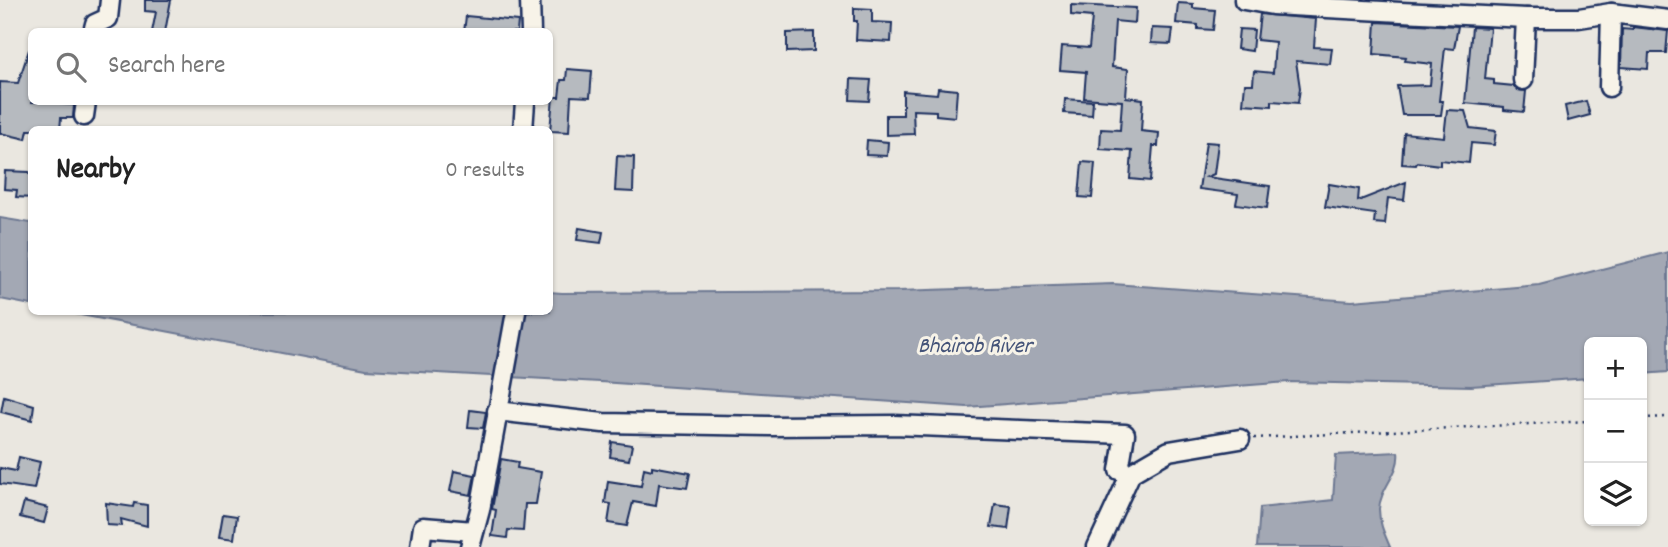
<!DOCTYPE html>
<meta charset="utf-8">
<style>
:root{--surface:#fff;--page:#f2f2f2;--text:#222;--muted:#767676;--line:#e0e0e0}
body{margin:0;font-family:Dekko,sans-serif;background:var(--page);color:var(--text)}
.controls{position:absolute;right:21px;bottom:21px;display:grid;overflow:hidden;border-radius:10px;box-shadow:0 2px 5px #0004}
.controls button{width:63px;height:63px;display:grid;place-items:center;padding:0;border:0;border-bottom:2px solid var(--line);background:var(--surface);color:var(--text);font:35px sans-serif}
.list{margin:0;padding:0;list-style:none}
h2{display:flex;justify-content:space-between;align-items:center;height:91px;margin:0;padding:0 28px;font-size:30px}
h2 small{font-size:23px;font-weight:400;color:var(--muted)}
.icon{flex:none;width:38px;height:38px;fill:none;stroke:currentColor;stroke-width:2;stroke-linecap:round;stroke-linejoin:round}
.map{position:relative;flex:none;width:1668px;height:547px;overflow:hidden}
.search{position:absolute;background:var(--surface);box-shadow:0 2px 5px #0004;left:28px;top:28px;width:525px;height:77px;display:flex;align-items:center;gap:18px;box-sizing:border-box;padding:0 24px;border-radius:10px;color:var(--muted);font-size:26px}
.panel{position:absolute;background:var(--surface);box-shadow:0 2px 5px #0004;left:28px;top:126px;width:525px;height:189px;border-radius:10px}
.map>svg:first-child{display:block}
.water{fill:#a3a8b4;stroke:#6d7892;stroke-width:2}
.building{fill:#b6babf;stroke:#1b2f5e;stroke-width:2}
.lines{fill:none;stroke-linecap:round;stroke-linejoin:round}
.minor-casing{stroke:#1b2f5e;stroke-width:23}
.path{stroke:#1b2f5e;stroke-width:2.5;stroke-dasharray:2 5;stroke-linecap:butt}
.minor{stroke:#f7f3e8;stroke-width:18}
.labels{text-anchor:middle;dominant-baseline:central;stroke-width:6;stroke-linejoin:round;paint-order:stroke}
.water-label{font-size:23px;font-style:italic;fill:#445378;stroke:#f7f3e8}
</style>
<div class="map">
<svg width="1668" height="547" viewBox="0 0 1668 547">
<rect width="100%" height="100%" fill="#eae7e0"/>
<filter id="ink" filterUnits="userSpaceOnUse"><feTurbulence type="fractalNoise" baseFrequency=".0143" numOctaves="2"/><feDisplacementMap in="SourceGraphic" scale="14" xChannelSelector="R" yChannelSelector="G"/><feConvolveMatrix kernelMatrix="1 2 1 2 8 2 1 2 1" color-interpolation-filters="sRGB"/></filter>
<g filter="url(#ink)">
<!-- water -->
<g class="water">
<path d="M0 218 31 223V305L0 299Z"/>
<path d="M1668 252V372L1642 374V342H1589V378L1471 386 1289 382 967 407 600 382 366 369 65 312H550V292L562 293 898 291 1113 284 1352 301 1539 285Z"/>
<path d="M1398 452C1401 472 1380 488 1379 509 1379 523 1385 535 1390 547H1257L1260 508 1333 500 1336 455Z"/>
</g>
<!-- building -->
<g class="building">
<path d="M145 0H171L165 32H152L156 12 145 11Z"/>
<path d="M1178 3 1193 4V8L1215 10 1213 30 1198 29V25L1176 23Z"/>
<path d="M1071 5 1136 8 1135 23 1115 21 1112 67 1128 69 1126 97 1143 99 1141 131 1159 133 1158 146H1153L1150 181 1130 179 1132 151 1100 149 1101 129 1120 130 1122 101 1084 98 1086 72 1060 70 1062 46 1089 48 1092 17 1071 15Z"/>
<path d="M854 8 872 9V22L892 23 891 42 856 40 857 21H854Z"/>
<path d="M1260 14 1316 19 1314 47 1332 48 1330 64 1296 61 1300 88 1298 103 1272 101V106L1243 104 1245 84H1253L1254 71 1273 73 1275 42 1257 40Z"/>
<path d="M466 16 518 21 517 32H464Z"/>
<path d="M1376 22 1458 26 1454 49 1445 48 1439 101H1443L1441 115H1402L1397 86 1430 85 1432 64 1405 61 1406 57 1374 54Z"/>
<path d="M1472 27 1490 28 1485 79 1494 80V84L1514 86 1517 90 1526 91 1524 112 1504 110V107L1465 103Z"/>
<path d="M1633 27 1668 31 1666 53H1649L1648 69 1621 67 1622 29 1633 30Z"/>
<path d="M1152 28 1173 29 1171 44 1151 43Z"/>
<path d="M1239 29 1254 30 1252 51 1237 49Z"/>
<path d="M814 32V51L787 52V33Z"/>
<path d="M29 50H32V102H61V104L74 105 73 118H61L60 130H28L26 139 0 133V82L18 83Z"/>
<path d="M567 69 592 71 590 97 571 96 569 132 550 131 553 97H559L561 80H566Z"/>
<path d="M851 79 871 80 869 101 850 100Z"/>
<path d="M938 88 957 90 955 117 936 115V111L913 110 914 134 886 135V115H903V91L937 94Z"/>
<path d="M1065 99 1093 101 1092 115 1064 113Z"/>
<path d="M1586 101 1590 115 1568 121 1565 106Z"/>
<path d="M1447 110 1465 111 1470 128 1496 131 1494 145 1471 143 1469 163 1440 160V165L1417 162 1416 165 1402 164 1404 133 1444 137Z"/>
<path d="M867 140 888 142 887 156 866 155Z"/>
<path d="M1206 142 1218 143 1214 174 1207 177 1270 186 1267 208 1236 204 1238 194 1199 189Z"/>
<path d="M617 156 634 157 633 192 615 191Z"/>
<path d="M1082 162 1095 163 1092 198 1079 197Z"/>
<path d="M5 171 29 172V174H32V198L16 197 17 190 4 189Z"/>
<path d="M1406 182 1404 200 1388 198 1385 224 1374 223 1375 214 1325 207 1329 184 1359 189 1358 201Z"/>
<path d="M579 228 603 232 601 243 577 240Z"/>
<path d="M4 396 34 405 32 420 1 412Z"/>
<path d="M470 410 486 412 483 428 468 427Z"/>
<path d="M612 442 632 445 629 460 610 457Z"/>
<path d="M19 457 40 462 34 489 0 484V468L16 471Z"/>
<path d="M501 459 518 462 517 468 541 472 536 504H525L523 531 508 530 507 538 492 536 496 510 492 509Z"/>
<path d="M652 466 690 473 687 488 659 484 656 506 633 502 627 526 608 523 611 504 605 503 608 481 641 486 644 468 652 470Z"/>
<path d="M454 471 475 475 471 495 450 491Z"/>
<path d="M24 502 48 508 44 523 20 517Z"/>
<path d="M106 503 133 507 134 503 147 505V526L121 519 122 526 107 525Z"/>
<path d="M995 504 1011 506 1008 529 991 527Z"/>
<path d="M223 514 237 516 234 539 219 537Z"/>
</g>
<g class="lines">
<defs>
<g id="minor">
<path d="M530 0 531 32"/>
<path d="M1244 0 1272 5 1401 12 1526 18H1579L1611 13 1668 20"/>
<path d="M93 32 95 24 108 18 110 0"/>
<path d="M1523 80 1526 18"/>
<path d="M1609 87 1611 13"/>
<path d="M84 116 86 102"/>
<path d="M523 130 525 102"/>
<path d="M497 411 603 423 770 426 894 425 1125 434 1119 470"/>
<path d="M420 547 423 527 474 531"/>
<path d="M470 547 480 510 516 312"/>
<path d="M1097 547 1131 473 1169 451 1240 439"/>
</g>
</defs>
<!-- minor casing -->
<use href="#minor" class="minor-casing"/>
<!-- path -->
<g class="path">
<path d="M1642 418 1668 417"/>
<path d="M1254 438 1589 421"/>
</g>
<!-- minor -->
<use href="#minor" class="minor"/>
</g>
</g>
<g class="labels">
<!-- water labels -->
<g class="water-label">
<text x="975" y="347">Bhairob River</text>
</g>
</g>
</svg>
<div class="controls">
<button>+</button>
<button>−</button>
<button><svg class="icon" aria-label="layers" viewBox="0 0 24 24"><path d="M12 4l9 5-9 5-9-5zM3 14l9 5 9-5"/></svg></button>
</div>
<div class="search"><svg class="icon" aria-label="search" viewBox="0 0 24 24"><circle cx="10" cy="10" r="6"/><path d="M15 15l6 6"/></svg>Search here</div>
<section class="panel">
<h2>Nearby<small>0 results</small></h2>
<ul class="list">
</ul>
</section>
</div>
